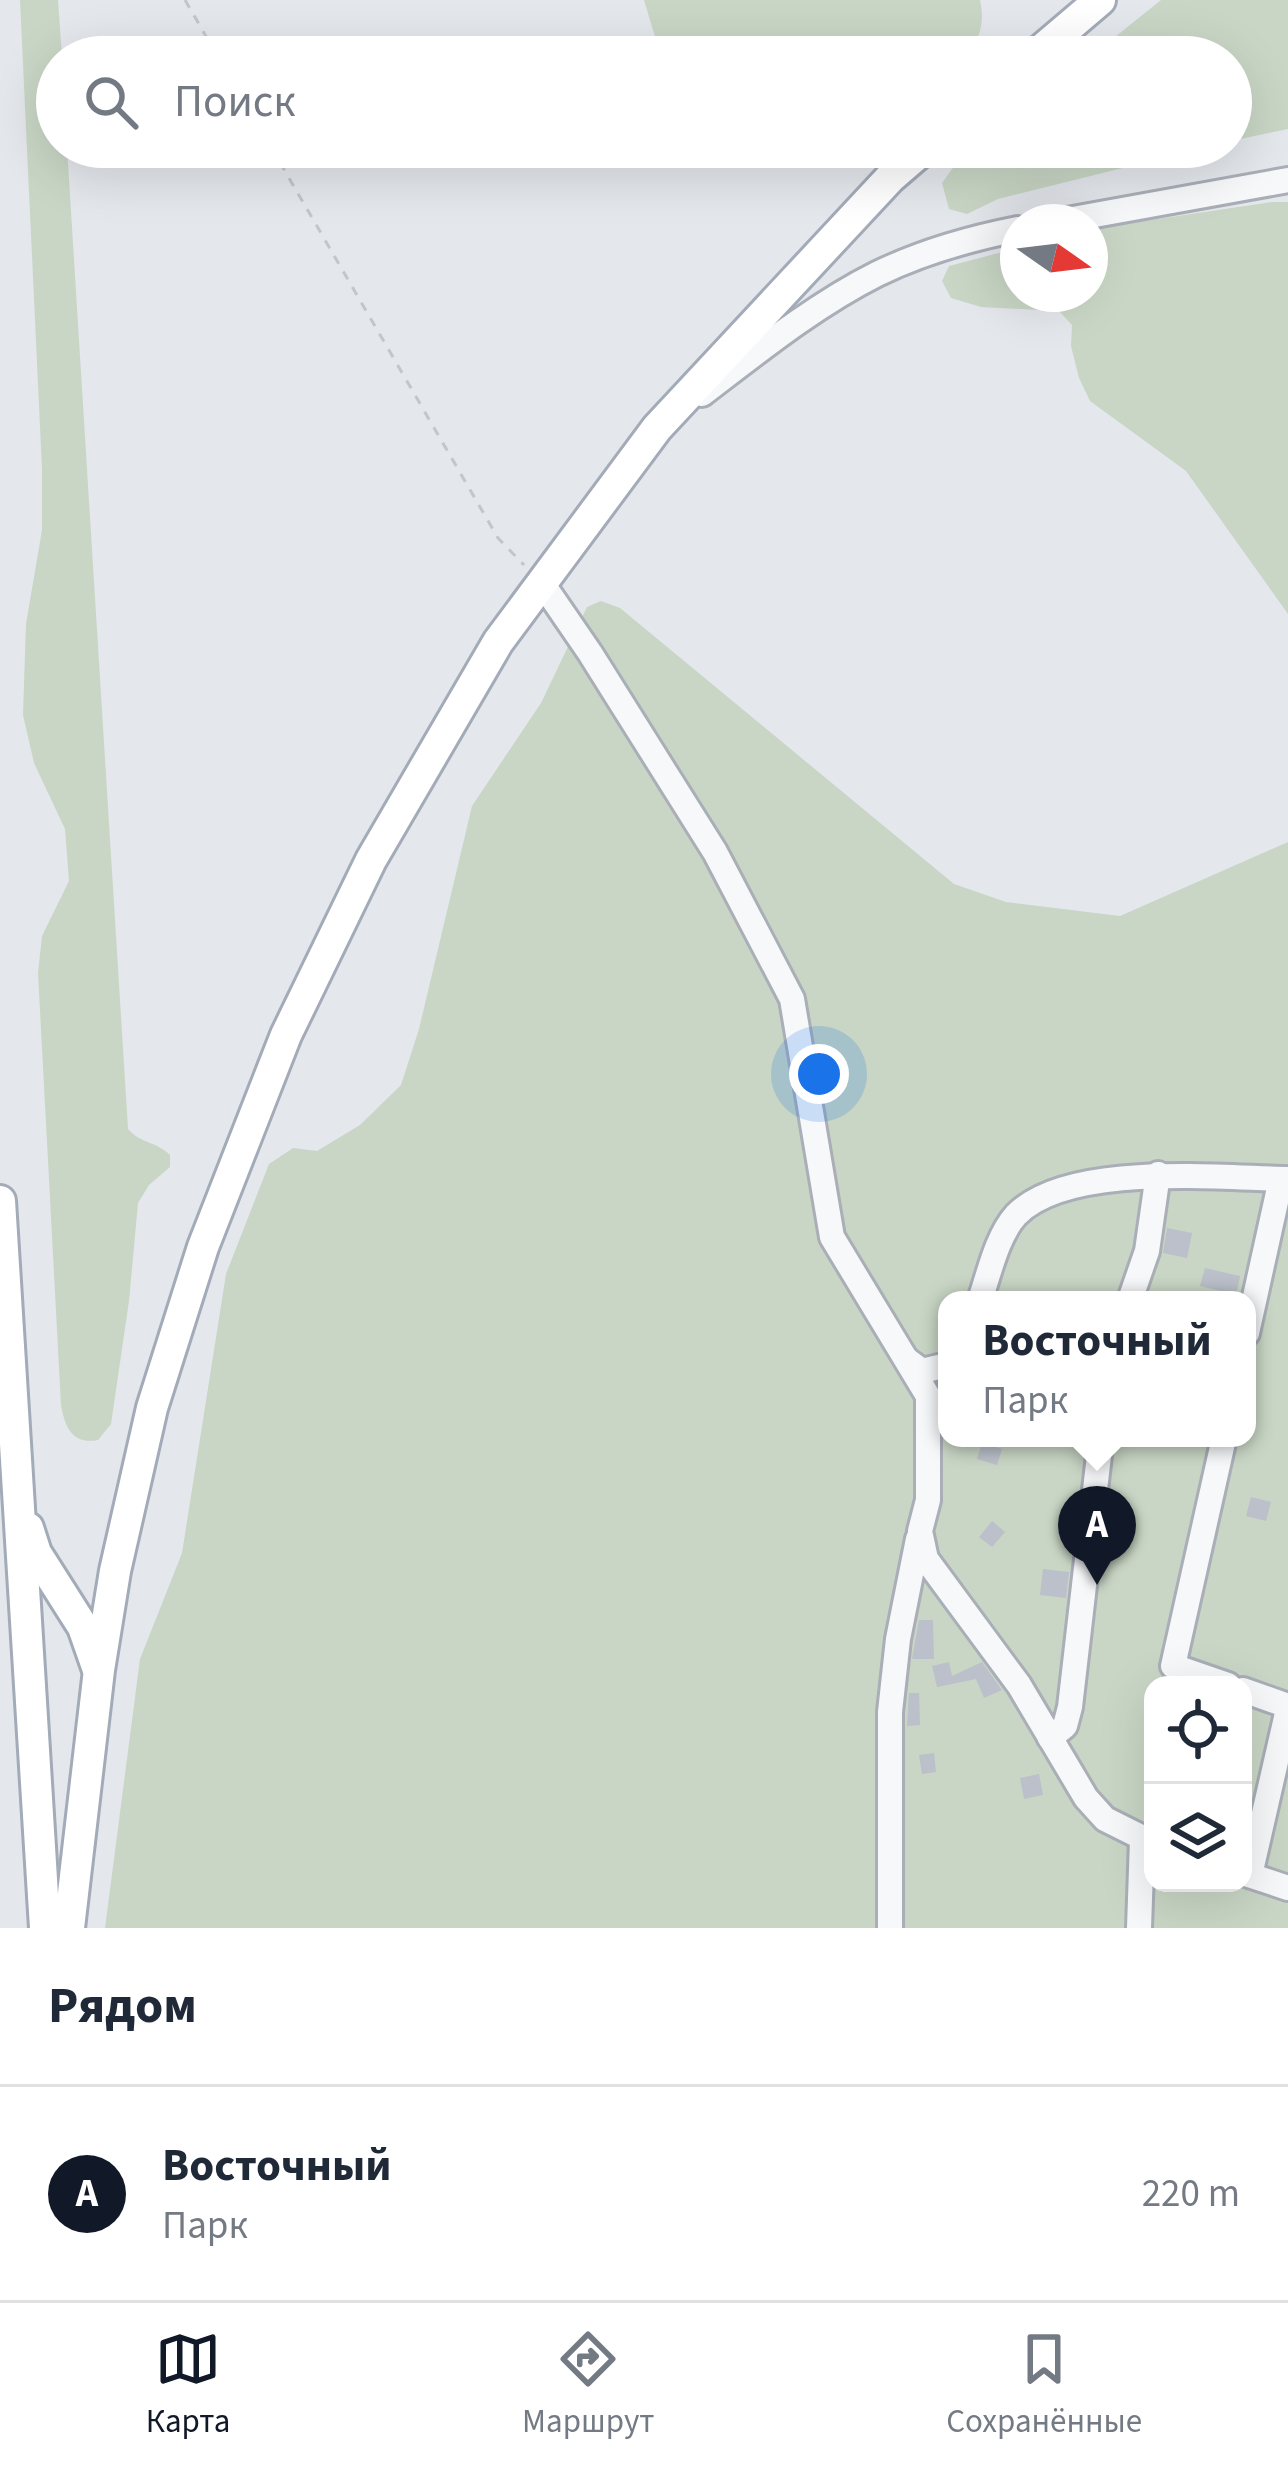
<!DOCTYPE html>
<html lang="ru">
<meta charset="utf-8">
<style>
:root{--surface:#fff;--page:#f2f2f3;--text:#1f2937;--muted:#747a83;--line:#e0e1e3;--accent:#111827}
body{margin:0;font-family:"Source Sans 3",sans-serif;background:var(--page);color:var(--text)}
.controls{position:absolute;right:36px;bottom:36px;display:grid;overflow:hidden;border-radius:24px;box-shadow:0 12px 48px #0002}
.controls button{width:108px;height:108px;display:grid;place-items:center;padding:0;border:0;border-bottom:3px solid var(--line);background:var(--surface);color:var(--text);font:60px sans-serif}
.compass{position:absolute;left:1000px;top:204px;width:108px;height:108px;border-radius:50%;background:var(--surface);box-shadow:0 12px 48px #0002;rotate:104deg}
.you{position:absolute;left:819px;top:1074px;width:42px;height:42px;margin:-30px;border:9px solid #fff;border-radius:50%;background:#1a73e8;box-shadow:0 0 0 18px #1a73e833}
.badge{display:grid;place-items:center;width:78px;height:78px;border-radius:50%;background:var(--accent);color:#fff;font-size:39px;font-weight:700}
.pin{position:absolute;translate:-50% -99px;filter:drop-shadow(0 3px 6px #0008)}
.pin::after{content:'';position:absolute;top:63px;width:42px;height:36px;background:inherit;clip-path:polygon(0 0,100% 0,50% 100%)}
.popup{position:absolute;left:938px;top:1291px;width:318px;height:156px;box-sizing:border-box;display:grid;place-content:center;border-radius:24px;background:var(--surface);filter:drop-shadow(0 3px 9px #0005);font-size:39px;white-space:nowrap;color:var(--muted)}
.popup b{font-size:45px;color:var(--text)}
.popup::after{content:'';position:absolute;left:50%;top:100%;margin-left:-24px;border:24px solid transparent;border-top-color:var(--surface)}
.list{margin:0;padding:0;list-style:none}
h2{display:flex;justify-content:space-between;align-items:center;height:156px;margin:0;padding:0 48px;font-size:51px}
h2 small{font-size:39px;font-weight:400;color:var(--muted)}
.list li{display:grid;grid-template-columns:78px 1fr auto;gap:36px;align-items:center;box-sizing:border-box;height:216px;padding:0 48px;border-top:3px solid var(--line)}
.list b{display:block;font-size:45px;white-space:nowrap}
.list p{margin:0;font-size:39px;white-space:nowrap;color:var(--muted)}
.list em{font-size:39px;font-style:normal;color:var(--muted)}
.icon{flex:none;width:66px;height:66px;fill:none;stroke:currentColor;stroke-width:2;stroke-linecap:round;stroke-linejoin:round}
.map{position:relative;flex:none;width:1288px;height:1928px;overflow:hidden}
.search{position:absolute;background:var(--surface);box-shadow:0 12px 48px #0002;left:36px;right:36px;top:36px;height:132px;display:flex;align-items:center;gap:30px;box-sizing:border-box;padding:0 42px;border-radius:66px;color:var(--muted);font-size:45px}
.sheet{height:372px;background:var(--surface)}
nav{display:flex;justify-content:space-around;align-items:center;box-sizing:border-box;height:168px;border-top:3px solid var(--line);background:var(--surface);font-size:33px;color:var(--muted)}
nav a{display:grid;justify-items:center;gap:6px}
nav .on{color:var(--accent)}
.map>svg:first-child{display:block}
.green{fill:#c9d6c5;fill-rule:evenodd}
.building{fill:#bbc0ca}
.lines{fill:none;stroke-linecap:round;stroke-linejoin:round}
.minor-casing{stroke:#a9aeb7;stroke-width:30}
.major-casing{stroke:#a3abb8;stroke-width:36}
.path{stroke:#c2c5cb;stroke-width:3;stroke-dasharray:9 9;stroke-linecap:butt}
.minor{stroke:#f7f8fa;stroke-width:24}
.major{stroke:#fff;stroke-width:30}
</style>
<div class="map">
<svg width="1288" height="1928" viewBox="0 0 1288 1928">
<rect width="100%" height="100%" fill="#e4e7ec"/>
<!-- green -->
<g class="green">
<path d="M20 0H58L62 57H57V147H67L128 1129C141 1144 156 1141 170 1155V1167L149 1185 138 1203 129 1301 111 1424 98 1440C72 1445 65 1427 61 1405L38 973 42 936 69 881 65 829 34 763 23 715 26 624 42 530V469Z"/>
<path d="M644 0H980C985 23 980 39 966 57H661Z"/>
<path d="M1161 0H1288V129L1231 141V57H1090Z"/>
<path d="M977 147H1207L998 199 967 214 949 209 942 183 955 165Z"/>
<path d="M1272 202H1288V614L1186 471 1090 401 1079 378 1071 346 1072 325 1059 311 981 307 951 298 942 281 949 266 1018 248V294H1090V229Z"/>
<path d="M601 601 620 608 954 884 1006 902 1120 916 1288 842V1928H105L140 1659 182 1553 226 1274 269 1164 293 1148 317 1151 360 1125 401 1085 419 1029 472 806 541 703 587 607ZM947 1300H1247V1438H947ZM1153 1685H1243V1883H1153Z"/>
</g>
<!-- building -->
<g class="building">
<path d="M1167 1228 1192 1233 1187 1258 1163 1253Z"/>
<path d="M1205 1268 1240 1276 1236 1295 1200 1286Z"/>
<path d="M982 1443 1002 1449 997 1465 977 1459Z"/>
<path d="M1251 1497 1271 1502 1266 1521 1246 1516Z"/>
<path d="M992 1521 1005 1532 992 1547 979 1537Z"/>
<path d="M1043 1569 1069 1572 1066 1598 1040 1595Z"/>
<path d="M919 1620H933L934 1659H912Z"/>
<path d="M949 1662 952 1676 982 1662 1002 1690 984 1698 976 1679 937 1687 932 1666Z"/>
<path d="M909 1693H919L920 1725 907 1726Z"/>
<path d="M934 1753 936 1772 922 1774 919 1755Z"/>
<path d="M1039 1774 1043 1795 1024 1799 1020 1778Z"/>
</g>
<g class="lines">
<defs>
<g id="minor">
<path d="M1056 222 1288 180"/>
<path d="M702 394C757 352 815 305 877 274 920 253 972 238 1018 229"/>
<path d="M542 583 590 653 715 852 792 999 832 1237 928 1396V1500L920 1531 926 1559 1019 1685 1086 1798 1105 1819 1153 1843"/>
<path d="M980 1300C989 1274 997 1236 1016 1215 1068 1162 1219 1178 1288 1179"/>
<path d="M1130 1300 1147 1251 1158 1174"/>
<path d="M1247 1333 1281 1179"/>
<path d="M907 1360 922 1371 947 1365"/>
<path d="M1224 1438 1173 1666 1228 1685"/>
<path d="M1243 1690 1288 1706"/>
<path d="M1050 1738 1065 1726 1070 1707 1101 1438"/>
<path d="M1243 1873 1288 1888"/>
<path d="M1250 1875 1288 1709"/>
<path d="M890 1928V1712L898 1639 918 1539"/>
<path d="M1139 1928 1142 1840"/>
</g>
<g id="major">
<path d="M1033 57 1100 0"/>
<path d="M0 1201 45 1928"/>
<path d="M28 1528 36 1553 83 1627 97 1667"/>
<path d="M69 1928 99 1670 115 1571 152 1408 203 1247 286 1035 371 860 498 642 657 428 890 178 926 147"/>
</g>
</defs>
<!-- minor casing -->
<use href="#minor" class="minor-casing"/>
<!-- major casing -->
<use href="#major" class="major-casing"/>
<!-- path -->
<g class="path">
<path d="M185 0 218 57"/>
<path d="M271 147 498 538 524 565"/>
</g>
<!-- minor -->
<use href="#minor" class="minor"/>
<!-- major -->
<use href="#major" class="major"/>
</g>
</svg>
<div class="controls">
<button><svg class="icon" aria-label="locate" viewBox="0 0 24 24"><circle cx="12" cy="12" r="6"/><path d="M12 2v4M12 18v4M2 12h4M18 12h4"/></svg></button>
<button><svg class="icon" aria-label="layers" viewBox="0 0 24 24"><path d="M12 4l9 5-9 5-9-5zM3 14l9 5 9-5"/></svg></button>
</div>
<svg class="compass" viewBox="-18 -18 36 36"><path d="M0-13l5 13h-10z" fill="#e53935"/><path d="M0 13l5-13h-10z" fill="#747a83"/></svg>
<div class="you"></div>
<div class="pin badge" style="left:1097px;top:1585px">A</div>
<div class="popup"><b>Восточный</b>Парк</div>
<div class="search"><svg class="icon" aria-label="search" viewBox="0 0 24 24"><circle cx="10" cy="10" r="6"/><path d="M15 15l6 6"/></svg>Поиск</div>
</div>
<section class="sheet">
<h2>Рядом<small></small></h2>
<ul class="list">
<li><span class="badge">A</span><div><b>Восточный</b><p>Парк</p></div><em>220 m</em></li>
</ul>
</section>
<nav>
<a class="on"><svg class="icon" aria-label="map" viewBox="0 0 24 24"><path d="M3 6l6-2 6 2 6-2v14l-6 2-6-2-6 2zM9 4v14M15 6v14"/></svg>Карта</a>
<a><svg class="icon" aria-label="directions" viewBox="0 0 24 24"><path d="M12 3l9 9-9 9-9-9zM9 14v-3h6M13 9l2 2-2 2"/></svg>Маршрут</a>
<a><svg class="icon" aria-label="saved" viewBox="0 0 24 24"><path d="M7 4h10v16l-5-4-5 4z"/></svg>Сохранённые</a>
</nav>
